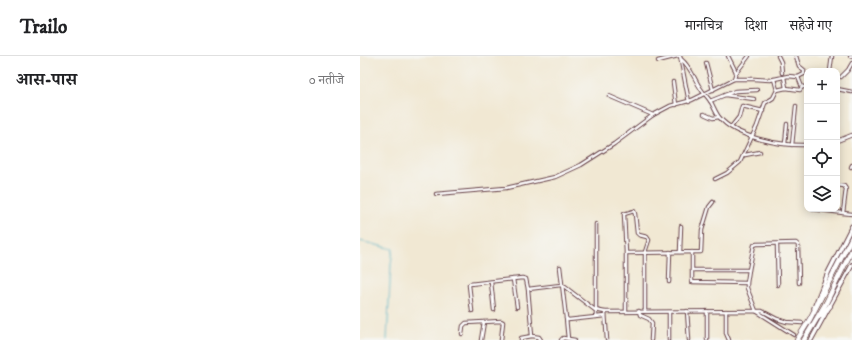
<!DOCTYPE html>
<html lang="hi">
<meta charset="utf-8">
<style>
:root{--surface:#fff;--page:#f6f6f6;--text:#202124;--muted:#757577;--line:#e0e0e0}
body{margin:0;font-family:"IM FELL DW Pica","Noto Serif Devanagari",serif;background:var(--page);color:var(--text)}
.controls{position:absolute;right:12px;top:12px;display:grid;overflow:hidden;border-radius:8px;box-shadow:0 2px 10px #0003}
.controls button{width:36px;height:36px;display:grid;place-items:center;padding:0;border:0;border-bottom:1px solid var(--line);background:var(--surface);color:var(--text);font:20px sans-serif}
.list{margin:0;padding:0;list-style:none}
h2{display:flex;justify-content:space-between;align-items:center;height:52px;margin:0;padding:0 16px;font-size:17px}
h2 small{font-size:13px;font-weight:400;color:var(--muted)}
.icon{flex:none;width:22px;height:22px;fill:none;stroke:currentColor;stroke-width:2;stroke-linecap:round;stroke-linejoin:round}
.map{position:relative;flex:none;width:492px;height:284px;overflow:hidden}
header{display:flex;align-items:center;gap:24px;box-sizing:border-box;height:56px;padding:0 20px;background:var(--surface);border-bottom:1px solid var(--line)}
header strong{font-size:19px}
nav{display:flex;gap:22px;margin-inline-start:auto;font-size:14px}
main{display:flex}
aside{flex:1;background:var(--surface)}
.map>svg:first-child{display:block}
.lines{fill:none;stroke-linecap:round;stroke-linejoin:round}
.stream{stroke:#43adc2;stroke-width:1}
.street-casing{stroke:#633d44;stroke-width:4.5}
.secondary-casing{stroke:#633d44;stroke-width:5.5}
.highway-casing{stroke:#633d44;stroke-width:6}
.street{stroke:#fff;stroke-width:2.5}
.secondary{stroke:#fff;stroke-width:3.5}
.highway{stroke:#fff;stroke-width:4.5}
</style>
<header>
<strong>Trailo</strong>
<nav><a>मानचित्र</a><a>दिशा</a><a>सहेजे गए</a></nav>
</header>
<main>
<aside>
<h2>आस-पास<small>0 नतीजे</small></h2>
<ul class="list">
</ul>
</aside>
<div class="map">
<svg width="492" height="284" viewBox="0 0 492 284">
<rect width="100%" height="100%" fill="#f6f6f2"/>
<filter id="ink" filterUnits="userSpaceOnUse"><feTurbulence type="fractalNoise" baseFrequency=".025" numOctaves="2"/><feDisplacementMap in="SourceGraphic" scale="8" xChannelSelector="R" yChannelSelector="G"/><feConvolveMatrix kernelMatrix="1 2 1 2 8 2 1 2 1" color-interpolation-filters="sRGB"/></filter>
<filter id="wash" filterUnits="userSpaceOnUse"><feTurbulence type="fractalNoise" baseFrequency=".012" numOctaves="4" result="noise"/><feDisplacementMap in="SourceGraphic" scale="16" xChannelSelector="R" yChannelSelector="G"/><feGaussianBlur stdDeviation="0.9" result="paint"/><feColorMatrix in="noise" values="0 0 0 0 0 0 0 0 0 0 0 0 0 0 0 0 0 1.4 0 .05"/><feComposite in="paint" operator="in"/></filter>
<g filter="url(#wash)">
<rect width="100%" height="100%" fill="#f1e8d3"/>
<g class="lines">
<!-- stream -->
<path class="stream" d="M0 185 33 193 31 208 27 284"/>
</g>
</g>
<g filter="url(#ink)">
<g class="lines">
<defs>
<g id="street">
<path d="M320 0 329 46"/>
<path d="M368 0 376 16 374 23"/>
<path d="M418 0 421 6 422 17"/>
<path d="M436 0 439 10 444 14V18L438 21"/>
<path d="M490 0H492"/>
<path d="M321 3C331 11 334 23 341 33 344 38 349 42 352 48 354 52 356 57 359 61 376 82 422 90 447 89"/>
<path d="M298 5 318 0"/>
<path d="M346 7 353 34"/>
<path d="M470 15 472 0"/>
<path d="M376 17 389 0"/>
<path d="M424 21 426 32"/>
<path d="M481 21 488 14 492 7"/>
<path d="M414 23 417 34"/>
<path d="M313 26 316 49"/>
<path d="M477 33 492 36"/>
<path d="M365 39 394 43"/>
<path d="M249 40 293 59 310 50 332 44 374 23H394L410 24 428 20 438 21 442 31"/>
<path d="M350 45 375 35 397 34"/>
<path d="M344 58 353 62 359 61"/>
<path d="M371 71 379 61 382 50 403 55"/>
<path d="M477 85 492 79"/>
<path d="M425 88 427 68"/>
<path d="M432 89 436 50"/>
<path d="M385 99 400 96"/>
<path d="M491 111 492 109"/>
<path d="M355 123 367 117 380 106 397 70 405 47 413 42 417 34 426 32 440 34 442 31H447"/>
<path d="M76 138 146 132 195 121 221 109 254 88 293 59"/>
<path d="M452 153 483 157 486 133 484 130 477 129"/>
<path d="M483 157 492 158"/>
<path d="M417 189 418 229"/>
<path d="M320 196 321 170"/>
<path d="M332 196V226L387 227"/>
<path d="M266 197 264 158 274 155 275 158 277 177 279 179 287 181 289 184 285 196V255"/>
<path d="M200 211 206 262 208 264 245 260"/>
<path d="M332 214H389L387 227V232L396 255 434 279"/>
<path d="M389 214 394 189 397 188 436 187 438 189 439 227"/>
<path d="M153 223 157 251"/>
<path d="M131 226 134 254"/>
<path d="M309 226 310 196"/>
<path d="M112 255 109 229 110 228 162 222 166 223 168 233 201 229 205 231 235 254 245 256 402 255 417 263 427 266 442 267"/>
<path d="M279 255 280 259 289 263 292 267 291 284"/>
<path d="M327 255 329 284"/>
<path d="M366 255V277L369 284"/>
<path d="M245 256 247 284"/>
<path d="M266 256V197L341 196 342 174 349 151 353 146"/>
<path d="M309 256V284"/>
<path d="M236 261V168"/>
<path d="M206 262 208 283"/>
<path d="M124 266 141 265 143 266 141 284"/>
<path d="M102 278 103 270 106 267 124 266 121 284"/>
<path d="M172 280 179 281 181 284"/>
<path d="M161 284V282L172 280 168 233"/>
<path d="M201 284 203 282 215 284"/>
<path d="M347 284V255"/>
</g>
<g id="secondary">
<path d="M454 252 468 217 492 170"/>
<path d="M451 284 492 209"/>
</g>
<g id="highway">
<path d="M460 260 470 250"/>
<path d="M437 284 450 263 492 181"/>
<path d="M444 284 466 247 492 194"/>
</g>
</defs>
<!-- street casing -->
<use href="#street" class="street-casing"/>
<!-- secondary casing -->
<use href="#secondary" class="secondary-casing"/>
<!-- highway casing -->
<use href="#highway" class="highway-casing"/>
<!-- street -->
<use href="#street" class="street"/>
<!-- secondary -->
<use href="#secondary" class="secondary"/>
<!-- highway -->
<use href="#highway" class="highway"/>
</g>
</g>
</svg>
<div class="controls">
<button>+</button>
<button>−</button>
<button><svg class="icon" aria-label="locate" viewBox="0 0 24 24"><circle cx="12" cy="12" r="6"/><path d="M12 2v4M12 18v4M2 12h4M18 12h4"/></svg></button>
<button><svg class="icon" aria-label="layers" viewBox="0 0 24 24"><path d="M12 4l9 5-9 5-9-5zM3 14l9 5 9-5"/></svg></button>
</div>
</div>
</main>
